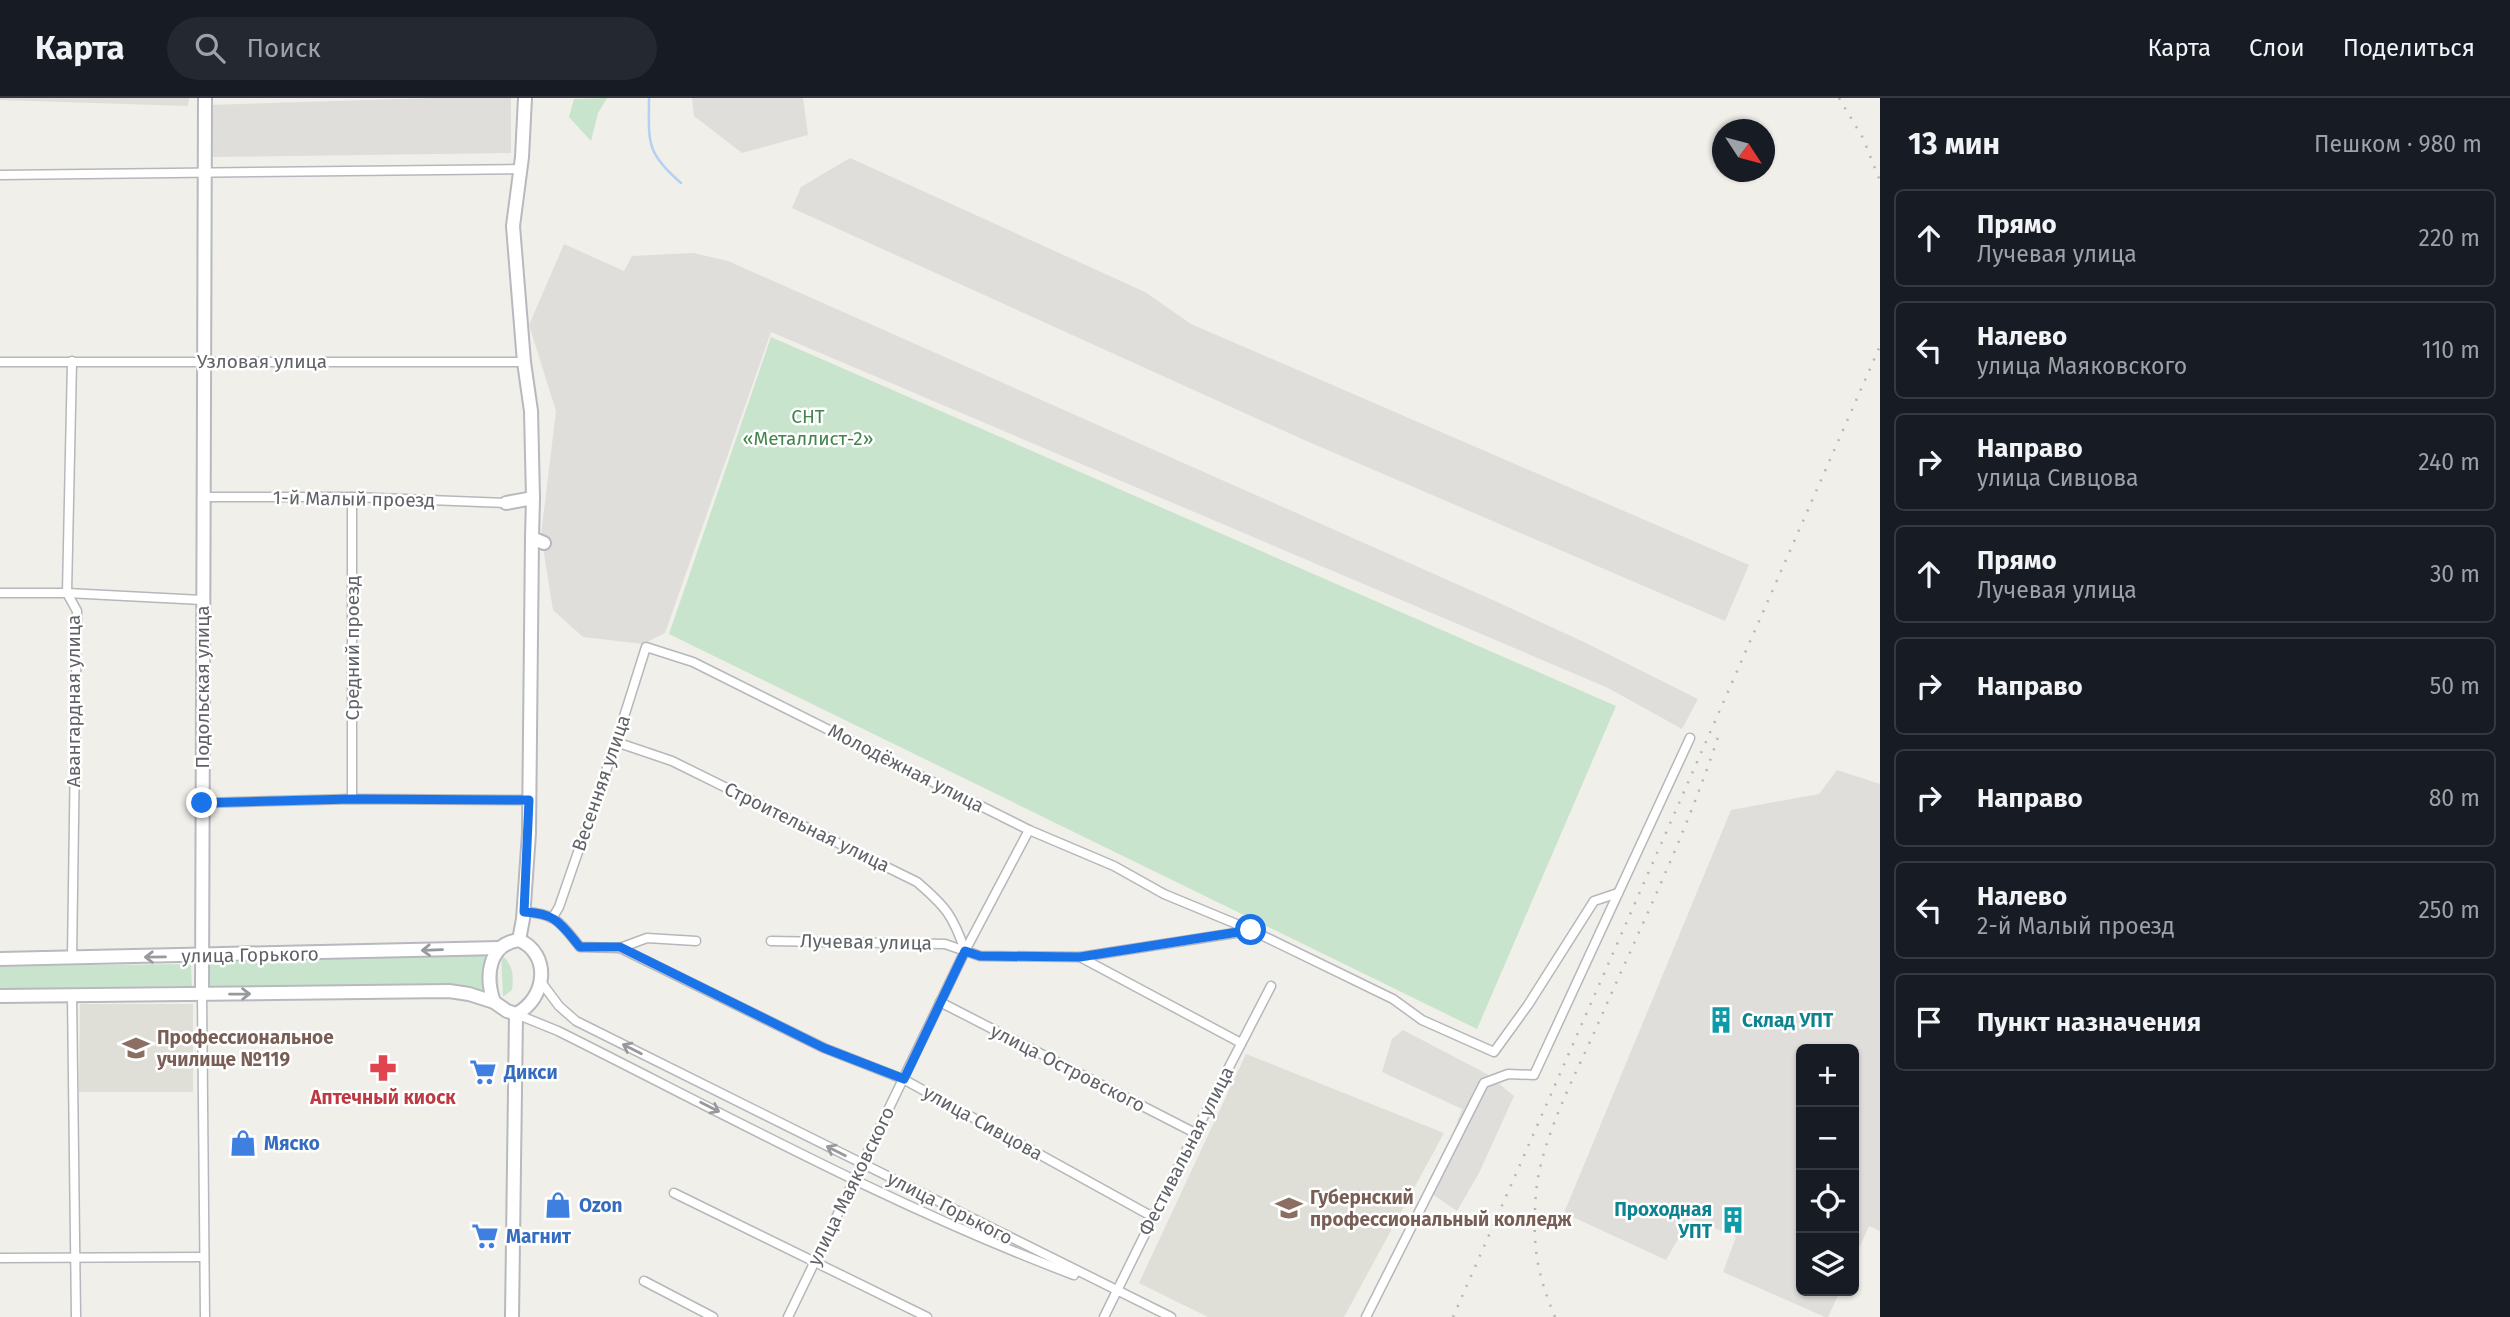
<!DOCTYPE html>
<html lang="ru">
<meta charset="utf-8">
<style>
:root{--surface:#171b24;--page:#242831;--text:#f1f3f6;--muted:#9ea1a6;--line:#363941}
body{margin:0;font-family:"Fira Sans",sans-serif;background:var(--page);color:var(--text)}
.controls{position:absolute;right:21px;bottom:21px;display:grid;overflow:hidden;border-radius:10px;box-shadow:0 2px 5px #0004}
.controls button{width:63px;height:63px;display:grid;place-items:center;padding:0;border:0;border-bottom:2px solid var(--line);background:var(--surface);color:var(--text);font:35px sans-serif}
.compass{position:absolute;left:1712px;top:21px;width:63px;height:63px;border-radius:50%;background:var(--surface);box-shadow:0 2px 5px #0004;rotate:126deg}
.stop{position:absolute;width:21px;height:21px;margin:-16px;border:5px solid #1a73e8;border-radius:50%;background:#fff}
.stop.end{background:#1a73e8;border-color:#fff;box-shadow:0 2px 7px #0008}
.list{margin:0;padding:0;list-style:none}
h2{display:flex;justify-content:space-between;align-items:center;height:91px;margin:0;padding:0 28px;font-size:30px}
h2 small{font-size:23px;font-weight:400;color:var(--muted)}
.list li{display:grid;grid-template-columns:46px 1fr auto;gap:21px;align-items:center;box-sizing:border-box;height:98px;margin:0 14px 14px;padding:0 14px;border:2px solid var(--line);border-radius:10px}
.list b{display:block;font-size:26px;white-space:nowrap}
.list p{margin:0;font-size:23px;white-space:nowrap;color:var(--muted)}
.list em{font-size:23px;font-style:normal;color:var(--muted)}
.icon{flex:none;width:38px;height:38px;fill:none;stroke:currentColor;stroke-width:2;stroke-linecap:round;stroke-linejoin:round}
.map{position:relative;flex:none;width:1880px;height:1219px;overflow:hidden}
header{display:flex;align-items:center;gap:42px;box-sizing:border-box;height:98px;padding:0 35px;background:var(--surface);border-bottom:2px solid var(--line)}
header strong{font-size:33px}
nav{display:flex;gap:38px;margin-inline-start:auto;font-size:24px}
.search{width:490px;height:63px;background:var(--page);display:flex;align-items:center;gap:18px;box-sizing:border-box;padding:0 24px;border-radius:38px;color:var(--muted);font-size:26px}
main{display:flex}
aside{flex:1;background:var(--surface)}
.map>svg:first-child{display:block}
.industrial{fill:#dfdedb}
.education{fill:#dfded7}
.green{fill:#c9e4cc}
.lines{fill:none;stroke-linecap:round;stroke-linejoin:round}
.stream{stroke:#b4d1f4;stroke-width:2.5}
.street-casing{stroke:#b6b7bb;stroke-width:11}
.secondary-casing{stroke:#b7b9be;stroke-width:16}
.street{stroke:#fff;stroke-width:8}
.secondary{stroke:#fff;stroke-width:12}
.rail{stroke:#b6b6b7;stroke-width:2.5;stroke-dasharray:2 9;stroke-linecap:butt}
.oneway{stroke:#98999c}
.route{stroke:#1a73e8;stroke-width:9}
.labels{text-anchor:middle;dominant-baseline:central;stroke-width:5;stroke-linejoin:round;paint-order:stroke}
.street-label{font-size:19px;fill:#606267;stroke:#fff}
.park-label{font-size:19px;fill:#43834d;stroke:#fff}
.culture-label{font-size:19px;font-weight:bold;fill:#0d838f;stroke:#fff;text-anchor:start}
.education-label{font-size:19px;font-weight:bold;fill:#785e54;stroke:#fff;text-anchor:start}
.shop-label{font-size:19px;font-weight:bold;fill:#366cbe;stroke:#fff;text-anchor:start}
.health-label{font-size:19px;font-weight:bold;fill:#be3a42;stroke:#fff}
</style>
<header>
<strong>Карта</strong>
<div class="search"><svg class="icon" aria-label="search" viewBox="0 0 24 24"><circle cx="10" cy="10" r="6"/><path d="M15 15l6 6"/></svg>Поиск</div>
<nav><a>Карта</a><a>Слои</a><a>Поделиться</a></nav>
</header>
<main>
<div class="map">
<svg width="1880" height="1219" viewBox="0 0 1880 1219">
<rect width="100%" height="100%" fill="#f0efe9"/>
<!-- industrial -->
<g class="industrial">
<path d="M0 0H189L188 8 0 2Z"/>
<path d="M433 0H511V55L212 59 210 7Z"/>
<path d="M692 0H803L808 37 742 55 694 18Z"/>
<path d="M850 60 1145 194 1191 226 1749 467 1725 523 1302 341 792 110 801 89Z"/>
<path d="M564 146 624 173 632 158 693 155 728 163 1495 503 1586 545 1698 601 1682 631 1608 590 771 234 665 535 643 546 583 539 553 512 541 437 556 313 529 227Z"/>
<path d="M1837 672 1880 686V1133L1869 1128 1854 1162V951H1801V1193H1840L1828 1219H1825L1723 1174 1736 1139 1690 1120 1666 1162 1564 1115 1731 712 1819 696Z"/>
<path d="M1403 932 1487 976 1514 998 1479 1075 1457 1113 1425 1091 1452 1039 1462 1011 1382 974 1392 941Z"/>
</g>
<!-- education -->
<g class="education">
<path d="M80 906H193V994H79Z"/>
<path d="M1246 956 1444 1035 1344 1219H1208L1139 1185Z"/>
</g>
<!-- green -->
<g class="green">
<path d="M607 0 598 15 591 43 569 19 574 1Z"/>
<path d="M771 239 1616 608 1477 931 669 536Z"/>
<path d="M497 855 499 899 465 889 207 888 206 864Z"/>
<path d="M501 856C513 867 514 876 512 892L503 899Z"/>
<path d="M191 866 192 888 0 891V868Z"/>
</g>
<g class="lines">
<!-- stream -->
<path class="stream" d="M649 0C649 44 645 54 681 85"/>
<defs>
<g id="street">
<path d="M0 77 521 71"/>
<path d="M0 264H524"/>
<path d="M203 399H352L506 405"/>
<path d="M0 495H67L202 502"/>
<path d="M616 644 672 663 917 784C945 808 953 817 965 853"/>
<path d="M352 701V399"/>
<path d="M202 705 352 701 529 702"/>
<path d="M524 814C556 815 561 825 580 849L620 850 647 840 696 843"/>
<path d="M553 819 559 809 616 644 646 549 693 564 1029 732 1114 768 1164 796 1251 832 1393 901 1422 922 1494 954 1528 907 1594 803 1618 795"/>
<path d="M771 843 945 846 980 858 1080 859 1248 833"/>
<path d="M620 850 824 950 903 981 1153 1119"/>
<path d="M1080 859 1241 945"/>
<path d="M72 860 77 513 67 495 72 263"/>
<path d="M541 884 559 908 576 923 1171 1219"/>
<path d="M202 896 205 1219"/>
<path d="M72 897 76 1219"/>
<path d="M940 904 1195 1035"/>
<path d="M516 916 558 933C728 1018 896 1110 1074 1177"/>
<path d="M674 1095 927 1219"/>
<path d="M0 1160 204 1159"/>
<path d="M644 1183 713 1219"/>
<path d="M788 1219 965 853 1029 732"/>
<path d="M1104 1219 1195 1035 1271 888"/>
<path d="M1366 1219 1484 985 1508 976 1534 977 1690 640"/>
</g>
<g id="secondary">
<path d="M525 0 522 59 513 128 524 264 531 313 533 400"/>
<path d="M506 405 533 400 532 440 544 445"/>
<path d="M519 842 523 821 529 735 532 440"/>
<path d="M519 842C551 856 547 900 516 916L507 913 494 904C485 879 488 846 519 842Z"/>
<path d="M0 861 500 850"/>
<path d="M202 896 205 0"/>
<path d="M0 898 449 893 469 896 494 904"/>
<path d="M512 1219 516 916"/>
</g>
</defs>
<!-- street casing -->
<use href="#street" class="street-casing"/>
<!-- secondary casing -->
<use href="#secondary" class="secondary-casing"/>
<!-- street -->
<use href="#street" class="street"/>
<!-- secondary -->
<use href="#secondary" class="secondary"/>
<!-- rail -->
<g class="rail">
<path d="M1839 0 1863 40 1880 83"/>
<path d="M1453 1219 1880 248"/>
<path d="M1555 1219C1536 1174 1532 1144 1536 1095 1540 1045 1573 981 1594 935 1637 836 1686 738 1719 636"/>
</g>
</g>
<!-- one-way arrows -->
<defs><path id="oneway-shaft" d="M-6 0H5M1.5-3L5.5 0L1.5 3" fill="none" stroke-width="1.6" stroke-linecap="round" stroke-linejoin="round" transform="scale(1.75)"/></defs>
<g class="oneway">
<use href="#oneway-shaft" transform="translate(432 852) rotate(178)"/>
<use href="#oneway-shaft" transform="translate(155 859) rotate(179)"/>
<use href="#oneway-shaft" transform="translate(240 896) rotate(-1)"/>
<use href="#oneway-shaft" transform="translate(632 951) rotate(-153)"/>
<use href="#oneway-shaft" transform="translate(710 1009) rotate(27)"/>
<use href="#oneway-shaft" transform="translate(836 1053) rotate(-153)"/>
</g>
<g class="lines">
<!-- route -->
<path class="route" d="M202 705 352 701 529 702 524 814C556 815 561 826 580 849H620L824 950 904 981 965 853 980 858 1080 859 1251 832"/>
</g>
<!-- icons -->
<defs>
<symbol id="building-bare" viewBox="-9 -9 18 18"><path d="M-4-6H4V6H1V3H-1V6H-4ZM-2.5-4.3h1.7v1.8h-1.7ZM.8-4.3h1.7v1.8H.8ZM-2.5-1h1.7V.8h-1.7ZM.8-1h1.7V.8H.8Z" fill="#0f9aa8" stroke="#fff" stroke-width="2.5" paint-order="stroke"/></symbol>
<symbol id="school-bare" viewBox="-9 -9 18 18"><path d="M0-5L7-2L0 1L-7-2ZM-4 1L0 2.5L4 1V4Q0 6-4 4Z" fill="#8d6e63" stroke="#fff" stroke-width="2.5" paint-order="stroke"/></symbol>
<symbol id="pharmacy-bare" viewBox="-9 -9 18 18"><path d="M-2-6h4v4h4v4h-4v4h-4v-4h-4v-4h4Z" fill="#e0444e" stroke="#fff" stroke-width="2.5" paint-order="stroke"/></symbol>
<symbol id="supermarket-bare" viewBox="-9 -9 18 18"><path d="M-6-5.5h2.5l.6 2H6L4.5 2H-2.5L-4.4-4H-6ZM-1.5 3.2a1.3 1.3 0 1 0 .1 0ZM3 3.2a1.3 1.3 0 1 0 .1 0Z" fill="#3f7fe0" stroke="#fff" stroke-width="2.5" paint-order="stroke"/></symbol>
<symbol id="shop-bare" viewBox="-9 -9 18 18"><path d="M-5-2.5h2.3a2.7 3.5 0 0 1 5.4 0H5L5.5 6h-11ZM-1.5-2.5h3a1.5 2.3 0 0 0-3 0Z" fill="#3f7fe0" stroke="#fff" stroke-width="2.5" paint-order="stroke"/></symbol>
<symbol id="university-bare" viewBox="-9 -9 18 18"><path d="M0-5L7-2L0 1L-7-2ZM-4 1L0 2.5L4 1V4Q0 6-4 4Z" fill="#8d6e63" stroke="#fff" stroke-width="2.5" paint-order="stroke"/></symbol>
</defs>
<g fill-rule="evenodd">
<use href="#building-bare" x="1702" y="903" width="38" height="38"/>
<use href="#school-bare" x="117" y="931" width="38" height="38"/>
<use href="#pharmacy-bare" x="364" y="951" width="38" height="38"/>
<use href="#supermarket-bare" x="464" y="955" width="38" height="38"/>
<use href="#shop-bare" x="224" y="1026" width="38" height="38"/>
<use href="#shop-bare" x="539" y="1088" width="38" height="38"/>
<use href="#university-bare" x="1270" y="1091" width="38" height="38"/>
<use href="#building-bare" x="1714" y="1103" width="38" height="38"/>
<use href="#supermarket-bare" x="466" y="1119" width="38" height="38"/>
</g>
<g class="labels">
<!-- street labels -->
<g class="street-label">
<text x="262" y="263">Узловая улица</text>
<text transform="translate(354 401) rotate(1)">1-й Малый проезд</text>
<text transform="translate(352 550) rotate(-90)">Средний проезд</text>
<text transform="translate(202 589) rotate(-90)">Подольская улица</text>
<text transform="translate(73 603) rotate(-90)">Авангардная улица</text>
<text transform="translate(906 670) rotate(27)">Молодёжная улица</text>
<text transform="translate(601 685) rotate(-71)">Весенняя улица</text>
<text transform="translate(807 729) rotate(26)">Строительная улица</text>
<text transform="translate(866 844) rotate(1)">Лучевая улица</text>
<text transform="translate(250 857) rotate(-1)">улица Горького</text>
<text transform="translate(1068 970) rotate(27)">улица Островского</text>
<text transform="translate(983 1025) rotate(29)">улица Сивцова</text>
<text transform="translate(1186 1053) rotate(-63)">Фестивальная улица</text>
<text transform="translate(851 1088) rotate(-64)">улица Маяковского</text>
<text transform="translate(950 1110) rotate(27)">улица Горького</text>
</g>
<!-- park labels -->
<g class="park-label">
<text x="808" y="318">СНТ<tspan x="808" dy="22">«Металлист-2»</tspan></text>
</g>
<!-- culture labels -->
<g class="culture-label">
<text x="1742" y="922">Склад УПТ</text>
<text x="1712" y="1111" text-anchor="end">Проходная<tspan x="1712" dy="22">УПТ</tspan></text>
</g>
<!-- education labels -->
<g class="education-label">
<text x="157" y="939">Профессиональное<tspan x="157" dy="22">училище №119</tspan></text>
<text x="1310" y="1099">Губернский<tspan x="1310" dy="22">профессиональный колледж</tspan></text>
</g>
<!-- shop labels -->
<g class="shop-label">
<text x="504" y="974">Дикси</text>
<text x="264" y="1045">Мяско</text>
<text x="579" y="1107">Ozon</text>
<text x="506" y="1138">Магнит</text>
</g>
<!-- health labels -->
<g class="health-label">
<text x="383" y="999">Аптечный киоск</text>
</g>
</g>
</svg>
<div class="controls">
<button>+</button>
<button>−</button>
<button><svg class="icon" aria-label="locate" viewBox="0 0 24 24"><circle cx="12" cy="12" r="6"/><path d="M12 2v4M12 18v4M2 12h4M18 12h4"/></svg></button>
<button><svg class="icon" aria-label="layers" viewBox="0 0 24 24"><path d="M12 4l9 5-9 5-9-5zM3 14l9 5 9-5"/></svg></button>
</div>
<svg class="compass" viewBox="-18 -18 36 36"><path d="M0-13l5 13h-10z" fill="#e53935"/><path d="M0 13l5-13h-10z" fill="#9ea1a6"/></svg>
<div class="stop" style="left:1251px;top:832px"></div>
<div class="stop end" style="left:202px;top:705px"></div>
</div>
<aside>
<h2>13 мин<small>Пешком · 980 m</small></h2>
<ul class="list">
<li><svg class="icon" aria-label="ahead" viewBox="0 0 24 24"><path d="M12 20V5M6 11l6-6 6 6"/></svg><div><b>Прямо</b><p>Лучевая улица</p></div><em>220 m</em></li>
<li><svg class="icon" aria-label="left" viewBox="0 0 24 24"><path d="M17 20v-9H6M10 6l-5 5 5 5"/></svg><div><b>Налево</b><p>улица Маяковского</p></div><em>110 m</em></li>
<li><svg class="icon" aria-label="right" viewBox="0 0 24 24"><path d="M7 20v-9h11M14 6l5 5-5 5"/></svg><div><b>Направо</b><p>улица Сивцова</p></div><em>240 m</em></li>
<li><svg class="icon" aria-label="ahead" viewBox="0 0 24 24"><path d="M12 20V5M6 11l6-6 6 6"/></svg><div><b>Прямо</b><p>Лучевая улица</p></div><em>30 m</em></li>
<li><svg class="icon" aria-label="right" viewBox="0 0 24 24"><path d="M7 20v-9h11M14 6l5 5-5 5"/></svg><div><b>Направо</b></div><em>50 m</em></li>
<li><svg class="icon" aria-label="right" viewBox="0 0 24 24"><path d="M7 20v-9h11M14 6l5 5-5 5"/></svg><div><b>Направо</b></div><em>80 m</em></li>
<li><svg class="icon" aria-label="left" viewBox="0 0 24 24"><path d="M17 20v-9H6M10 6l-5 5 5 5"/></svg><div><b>Налево</b><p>2-й Малый проезд</p></div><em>250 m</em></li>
<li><svg class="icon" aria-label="arrive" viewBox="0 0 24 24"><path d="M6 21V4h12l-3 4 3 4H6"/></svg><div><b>Пункт назначения</b></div></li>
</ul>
</aside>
</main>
